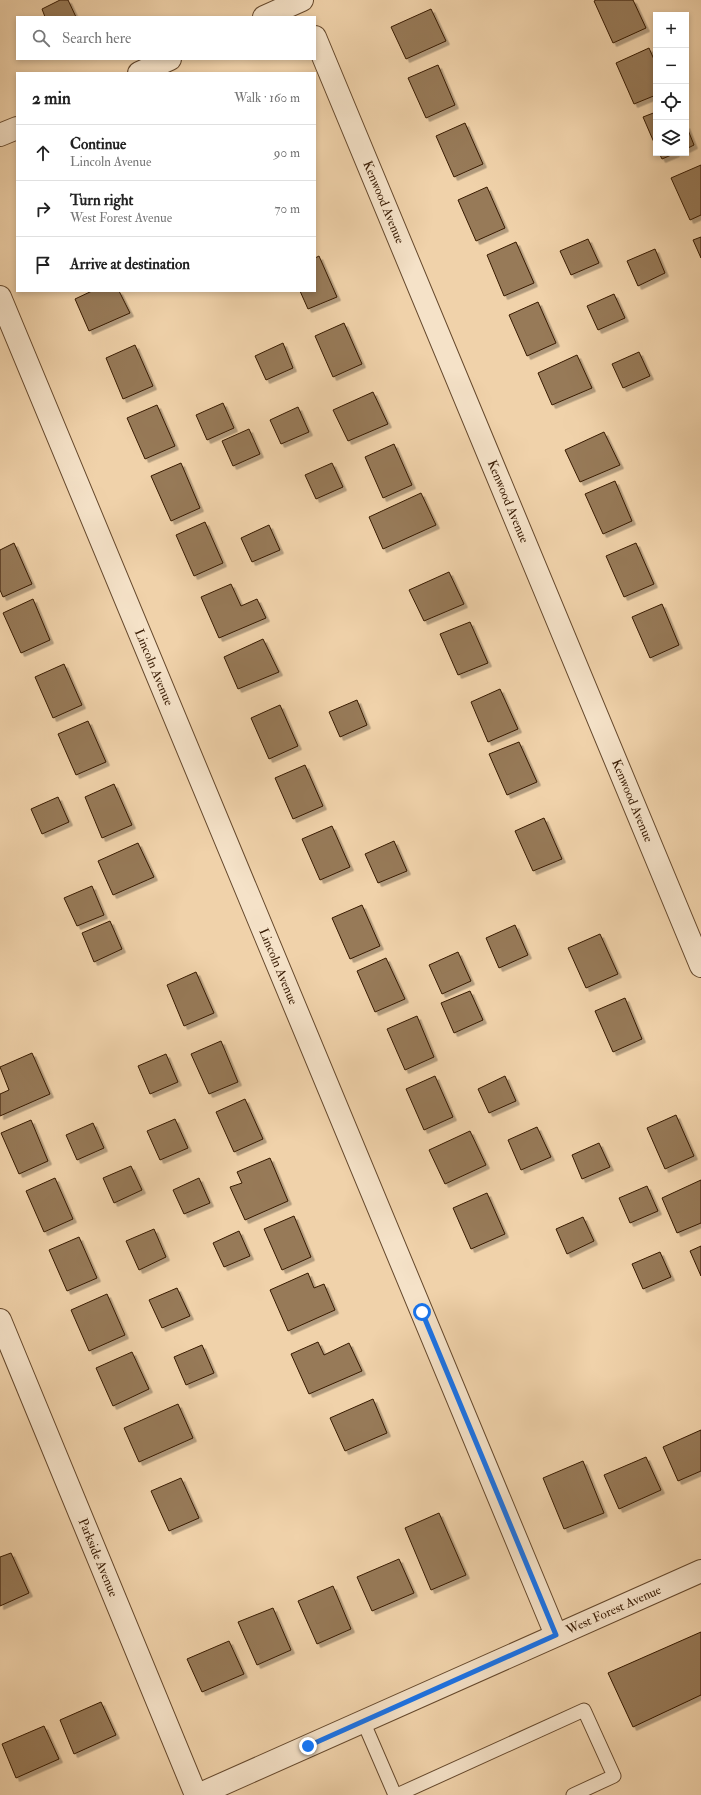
<!DOCTYPE html>
<meta charset="utf-8">
<style>
:root{--surface:#fff;--page:#f6f6f6;--text:#222;--muted:#767676;--line:#e0e0e0}
body{margin:0;font-family:"IM FELL Double Pica",serif;background:var(--page);color:var(--text)}
.controls{position:absolute;right:12px;top:12px;display:grid;overflow:hidden;border-radius:0px;box-shadow:0 2px 6px #0003}
.controls button{width:36px;height:36px;display:grid;place-items:center;padding:0;border:0;border-bottom:1px solid var(--line);background:var(--surface);color:var(--text);font:20px sans-serif}
.stop{position:absolute;width:12px;height:12px;margin:-9px;border:3px solid #1a73e8;border-radius:50%;background:#fff}
.stop.end{background:#1a73e8;border-color:#fff;box-shadow:0 1px 4px #0008}
.list{margin:0;padding:0;list-style:none}
h2{display:flex;justify-content:space-between;align-items:center;height:52px;margin:0;padding:0 16px;font-size:17px}
h2 small{font-size:13px;font-weight:400;color:var(--muted)}
.list li{display:grid;grid-template-columns:26px 1fr auto;gap:12px;align-items:center;box-sizing:border-box;height:56px;padding:0 16px;border-top:1px solid var(--line)}
.list b{display:block;font-size:15px;white-space:nowrap}
.list p{margin:0;font-size:13px;white-space:nowrap;color:var(--muted)}
.list em{font-size:13px;font-style:normal;color:var(--muted)}
.icon{flex:none;width:22px;height:22px;fill:none;stroke:currentColor;stroke-width:2;stroke-linecap:round;stroke-linejoin:round}
.map{position:relative;flex:none;width:701px;height:1795px;overflow:hidden}
.search{position:absolute;background:var(--surface);box-shadow:0 2px 6px #0003;left:16px;top:16px;width:300px;height:44px;display:flex;align-items:center;gap:10px;box-sizing:border-box;padding:0 14px;border-radius:0px;color:var(--muted);font-size:15px}
.panel{position:absolute;background:var(--surface);box-shadow:0 2px 6px #0003;left:16px;top:72px;width:300px;height:220px;border-radius:0px}
.map>svg:first-child{display:block}
.building{fill:#977a59;stroke:#371a02;filter:url(#shadow)}
.lines{fill:none;stroke-linecap:round;stroke-linejoin:round}
.service-casing{stroke:#65482c;stroke-width:15}
.minor-casing{stroke:#65482c;stroke-width:24}
.service{stroke:#f5e2c8;stroke-width:13}
.minor{stroke:#f5e2c8;stroke-width:22}
.route{stroke:#1a73e8;stroke-width:5}
.labels{text-anchor:middle;dominant-baseline:central;stroke-width:3;stroke-linejoin:round;paint-order:stroke}
.street-label{font-size:13px;fill:#371a02;stroke:#f5e2c8}
</style>
<div class="map">
<svg width="701" height="1795" viewBox="0 0 701 1795">
<defs>
<filter id="shadow"><feDropShadow dx="3.5" dy="3.5" stdDeviation="0" flood-color="#0004"/></filter>
</defs>
<rect width="100%" height="100%" fill="#f0d2aa"/>
<filter id="stains"><feTurbulence type="fractalNoise" baseFrequency=".005" numOctaves="4"/><feColorMatrix values="0 0 0 0 .2 0 0 0 0 .09 0 0 0 0 .02 0 0 0 .5 -.17"/></filter>
<radialGradient id="worn" r=".72"><stop offset=".6" stop-color="#630" stop-opacity="0"/><stop offset="1" stop-color="#630" stop-opacity=".3"/></radialGradient>
<!-- building -->
<g class="building">
<path d="M60 0H68L76 17H45L42 9Z"/>
<path d="M596 0H633L646 28 613 43 594 1Z"/>
<path d="M431 9 446 41 406 59 391 27Z"/>
<path d="M649 48 656 64V95L634 104 616 63Z"/>
<path d="M438 65 455 105 426 118 408 78Z"/>
<path d="M656 112V147L643 117Z"/>
<path d="M465 123 483 164 454 177 436 136Z"/>
<path d="M686 125 694 145 686 149Z"/>
<path d="M659 153H676L662 159Z"/>
<path d="M701 165V215L690 220 671 178Z"/>
<path d="M487 187 505 228 476 241 458 200Z"/>
<path d="M701 237V258L693 240Z"/>
<path d="M588 239 599 263 571 275 560 251Z"/>
<path d="M516 242 534 283 504 296 487 255Z"/>
<path d="M655 249 665 273 638 286 627 261Z"/>
<path d="M319 256 337 297 308 309 300 291H315V258Z"/>
<path d="M92 291H119L130 313 89 331 75 299Z"/>
<path d="M614 294 625 318 598 330 587 306Z"/>
<path d="M538 302 556 343 527 356 509 315Z"/>
<path d="M344 323 362 364 333 377 315 336Z"/>
<path d="M283 343 293 368 266 380 255 356Z"/>
<path d="M135 345 153 386 123 399 106 358Z"/>
<path d="M639 352 650 376 623 388 612 364Z"/>
<path d="M577 355 592 388 552 405 538 373Z"/>
<path d="M373 392 388 424 348 441 333 410Z"/>
<path d="M223 403 234 428 207 440 196 415Z"/>
<path d="M157 405 175 446 145 459 127 418Z"/>
<path d="M298 407 309 432 281 444 270 420Z"/>
<path d="M249 429 260 454 233 466 222 441Z"/>
<path d="M604 432 620 465 580 482 565 450Z"/>
<path d="M394 444 412 485 383 498 365 457Z"/>
<path d="M181 463 200 508 171 521 151 476Z"/>
<path d="M332 463 343 487 316 499 305 475Z"/>
<path d="M615 481 632 521 603 534 585 494Z"/>
<path d="M421 493 436 525 383 549 369 517Z"/>
<path d="M205 522 223 563 194 576 176 535Z"/>
<path d="M269 525 280 550 252 562 241 538Z"/>
<path d="M14 543 32 584 3 597 0 590V550Z"/>
<path d="M636 543 654 584 624 597 606 556Z"/>
<path d="M449 572 464 604 424 621 409 590Z"/>
<path d="M231 584 241 606 257 599 266 618 219 638 201 597Z"/>
<path d="M33 599 50 640 21 653 3 613Z"/>
<path d="M662 604 679 645 650 658 632 617Z"/>
<path d="M470 622 488 663 458 675 440 634Z"/>
<path d="M263 639 279 672 238 689 224 657Z"/>
<path d="M64 664 82 705 53 718 35 677Z"/>
<path d="M500 689 518 729 488 742 471 702Z"/>
<path d="M357 700 367 725 340 737 329 712Z"/>
<path d="M280 705 298 746 269 759 251 718Z"/>
<path d="M88 721 106 762 76 775 58 734Z"/>
<path d="M519 742 537 782 507 795 489 754Z"/>
<path d="M305 765 323 806 293 819 275 778Z"/>
<path d="M114 784 132 825 102 838 85 797Z"/>
<path d="M58 797 69 822 42 834 31 809Z"/>
<path d="M544 818 562 859 533 871 515 831Z"/>
<path d="M332 826 350 867 320 880 302 839Z"/>
<path d="M394 841 407 871 378 883 365 854Z"/>
<path d="M138 843 154 877 113 895 98 861Z"/>
<path d="M92 886 104 915 77 926 64 898Z"/>
<path d="M362 905 380 946 350 959 332 918Z"/>
<path d="M110 921 122 949 94 962 82 933Z"/>
<path d="M515 925 528 955 499 968 486 938Z"/>
<path d="M600 934 618 974 586 988 568 948Z"/>
<path d="M458 952 471 981 442 994 429 965Z"/>
<path d="M386 958 405 999 375 1012 357 971Z"/>
<path d="M196 972 214 1013 184 1026 167 985Z"/>
<path d="M470 991 483 1020 454 1033 441 1003Z"/>
<path d="M625 998 642 1039 613 1052 595 1011Z"/>
<path d="M417 1016 434 1057 405 1070 387 1029Z"/>
<path d="M221 1041 238 1082 209 1094 191 1054Z"/>
<path d="M32 1053 50 1094 0 1116V1094L9 1090 0 1067Z"/>
<path d="M166 1054 178 1082 150 1094 138 1066Z"/>
<path d="M435 1076 453 1117 424 1130 406 1089Z"/>
<path d="M505 1076 516 1101 489 1113 478 1089Z"/>
<path d="M245 1099 263 1139 234 1152 216 1112Z"/>
<path d="M676 1115 694 1156 665 1169 647 1128Z"/>
<path d="M175 1119 188 1148 160 1160 147 1131Z"/>
<path d="M31 1120 48 1161 19 1174 1 1133Z"/>
<path d="M93 1123 104 1148 77 1160 66 1135Z"/>
<path d="M537 1127 551 1157 521 1170 508 1140Z"/>
<path d="M470 1131 486 1165 445 1184 429 1150Z"/>
<path d="M599 1143 610 1167 582 1179 572 1155Z"/>
<path d="M270 1158 288 1201 245 1220 230 1187 242 1183 237 1172Z"/>
<path d="M131 1166 142 1190 114 1203 103 1178Z"/>
<path d="M55 1178 73 1219 44 1232 26 1191Z"/>
<path d="M199 1178 210 1203 184 1214 173 1190Z"/>
<path d="M701 1180V1223L677 1233 662 1198Z"/>
<path d="M647 1186 658 1211 630 1223 619 1198Z"/>
<path d="M487 1193 505 1234 471 1249 453 1208Z"/>
<path d="M294 1216 311 1257 282 1270 264 1229Z"/>
<path d="M583 1217 594 1241 567 1254 556 1229Z"/>
<path d="M154 1229 166 1257 139 1270 126 1241Z"/>
<path d="M239 1231 250 1256 224 1267 213 1243Z"/>
<path d="M79 1237 97 1278 67 1291 49 1250Z"/>
<path d="M701 1246V1276L690 1251Z"/>
<path d="M660 1252 671 1277 643 1289 632 1264Z"/>
<path d="M308 1273 314 1288 324 1284 335 1310 288 1331 270 1290Z"/>
<path d="M177 1288 190 1316 162 1328 149 1300Z"/>
<path d="M107 1294 125 1335 89 1351 71 1310Z"/>
<path d="M318 1342 324 1355 349 1343 362 1371 309 1394 291 1354Z"/>
<path d="M202 1345 214 1373 186 1385 174 1357Z"/>
<path d="M132 1352 149 1389 113 1406 96 1368Z"/>
<path d="M373 1399 387 1433 345 1451 330 1418Z"/>
<path d="M178 1404 193 1438 139 1462 124 1428Z"/>
<path d="M701 1430V1471L678 1481 663 1447Z"/>
<path d="M646 1457 661 1490 619 1509 604 1475Z"/>
<path d="M583 1461 604 1513 564 1529 543 1478Z"/>
<path d="M181 1478 199 1518 169 1531 151 1491Z"/>
<path d="M439 1513 466 1575 431 1590 405 1528Z"/>
<path d="M11 1553 29 1593 0 1606V1557Z"/>
<path d="M399 1559 414 1593 372 1611 357 1577Z"/>
<path d="M333 1586 351 1629 317 1644 298 1601Z"/>
<path d="M273 1608 291 1650 257 1665 238 1622Z"/>
<path d="M701 1632V1695L633 1727 608 1673Z"/>
<path d="M229 1641 244 1674 202 1692 187 1659Z"/>
<path d="M101 1702 116 1735 74 1754 60 1720Z"/>
<path d="M44 1726 59 1759 16 1778 2 1744Z"/>
</g>
<g class="lines">
<defs>
<g id="service">
<path d="M363 1721 395 1795"/>
<path d="M397 1795 584 1710 614 1776 573 1795"/>
</g>
<g id="minor">
<path d="M264 17 302 0"/>
<path id="s1" d="M315 37 701 966"/>
<path d="M139 73 170 59"/>
<path d="M0 135 17 128"/>
<path id="s2" d="M0 297 556 1635"/>
<path id="s3" d="M0 1320 196 1795"/>
<path id="s4" d="M198 1795 701 1571"/>
</g>
</defs>
<!-- service casing -->
<use href="#service" class="service-casing"/>
<!-- minor casing -->
<use href="#minor" class="minor-casing"/>
<!-- service -->
<use href="#service" class="service"/>
<!-- minor -->
<use href="#minor" class="minor"/>
</g>
<g class="lines">
<!-- route -->
<path class="route" d="M308 1746 556 1635 422 1312"/>
</g>
<g class="labels">
<!-- street labels -->
<g class="street-label">
<text stroke="none"><textPath href="#s1" startOffset="179">Kenwood Avenue</textPath></text>
<text stroke="none"><textPath href="#s1" startOffset="503">Kenwood Avenue</textPath></text>
<text stroke="none"><textPath href="#s2" startOffset="401">Lincoln Avenue</textPath></text>
<text stroke="none"><textPath href="#s1" startOffset="827">Kenwood Avenue</textPath></text>
<text stroke="none"><textPath href="#s2" startOffset="725">Lincoln Avenue</textPath></text>
<text stroke="none"><textPath href="#s3" startOffset="257">Parkside Avenue</textPath></text>
<text stroke="none"><textPath href="#s4" startOffset="455">West Forest Avenue</textPath></text>
</g>
</g>
<rect width="100%" height="100%" filter="url(#stains)"/>
<rect width="100%" height="100%" fill="url(#worn)"/>
</svg>
<div class="controls">
<button>+</button>
<button>−</button>
<button><svg class="icon" aria-label="locate" viewBox="0 0 24 24"><circle cx="12" cy="12" r="6"/><path d="M12 2v4M12 18v4M2 12h4M18 12h4"/></svg></button>
<button><svg class="icon" aria-label="layers" viewBox="0 0 24 24"><path d="M12 4l9 5-9 5-9-5zM3 14l9 5 9-5"/></svg></button>
</div>
<div class="stop" style="left:422px;top:1312px"></div>
<div class="stop end" style="left:308px;top:1746px"></div>
<div class="search"><svg class="icon" aria-label="search" viewBox="0 0 24 24"><circle cx="10" cy="10" r="6"/><path d="M15 15l6 6"/></svg>Search here</div>
<section class="panel">
<h2>2 min<small>Walk · 160 m</small></h2>
<ul class="list">
<li><svg class="icon" aria-label="ahead" viewBox="0 0 24 24"><path d="M12 20V5M6 11l6-6 6 6"/></svg><div><b>Continue</b><p>Lincoln Avenue</p></div><em>90 m</em></li>
<li><svg class="icon" aria-label="right" viewBox="0 0 24 24"><path d="M7 20v-9h11M14 6l5 5-5 5"/></svg><div><b>Turn right</b><p>West Forest Avenue</p></div><em>70 m</em></li>
<li><svg class="icon" aria-label="arrive" viewBox="0 0 24 24"><path d="M6 21V4h12l-3 4 3 4H6"/></svg><div><b>Arrive at destination</b></div></li>
</ul>
</section>
</div>
